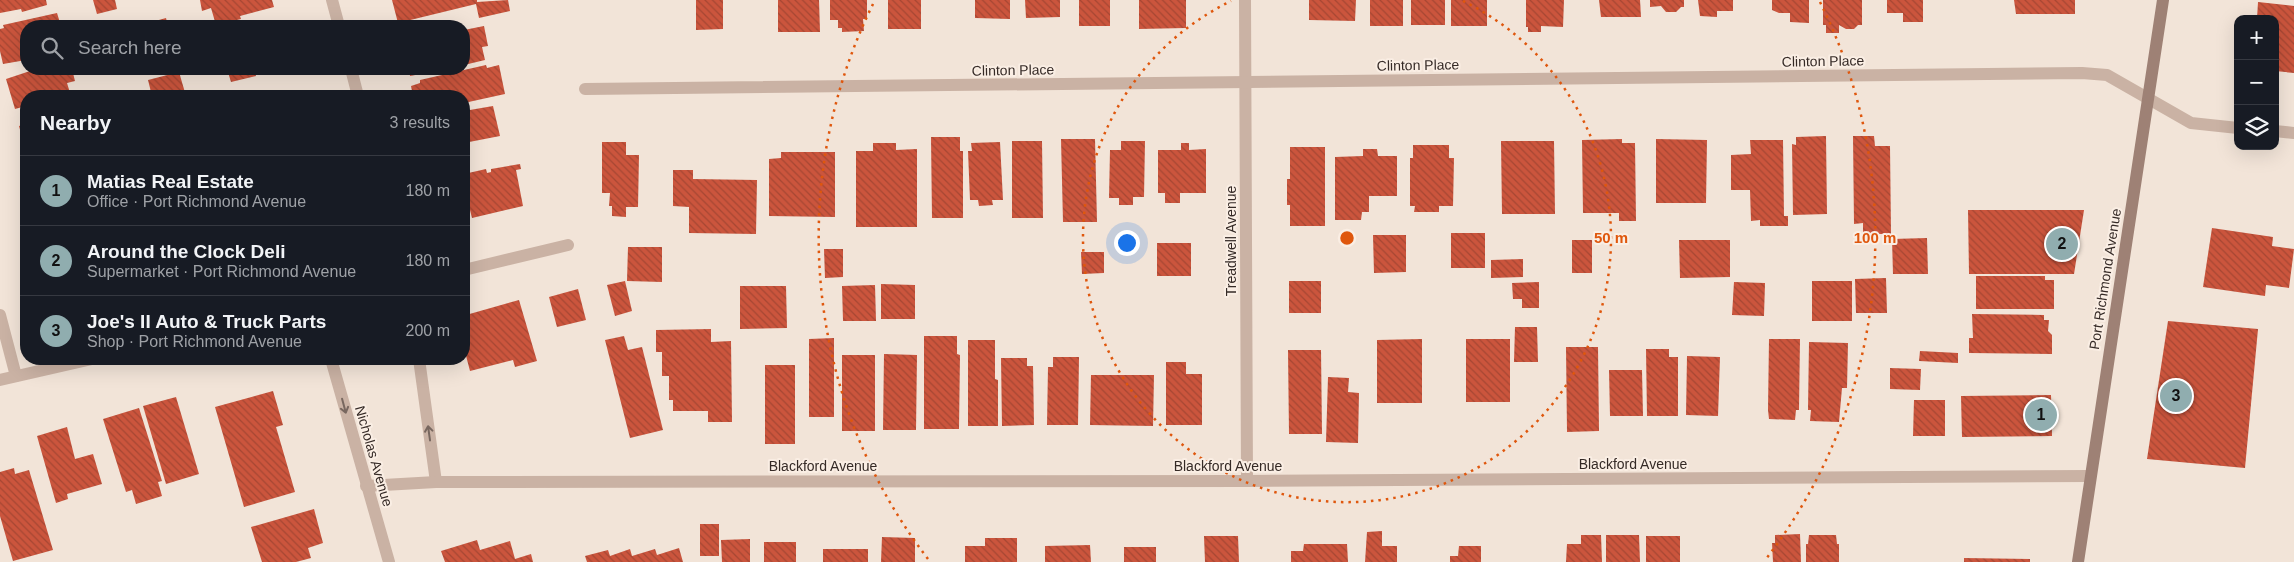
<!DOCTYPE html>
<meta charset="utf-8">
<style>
:root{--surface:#171b24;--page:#20242c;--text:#f1f3f6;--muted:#9ea1a6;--line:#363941;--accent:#90adaf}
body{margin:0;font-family:Helvetica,sans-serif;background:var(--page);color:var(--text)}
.controls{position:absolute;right:15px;top:15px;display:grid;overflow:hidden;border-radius:10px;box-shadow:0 5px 20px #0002}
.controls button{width:45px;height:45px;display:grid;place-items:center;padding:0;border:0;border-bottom:1px solid var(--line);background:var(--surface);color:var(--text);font:25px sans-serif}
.you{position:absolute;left:1126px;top:242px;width:18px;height:18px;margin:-12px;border:4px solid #fff;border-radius:50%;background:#1a73e8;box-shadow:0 0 0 8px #1a73e833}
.badge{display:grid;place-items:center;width:32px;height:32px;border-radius:50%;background:var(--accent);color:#111;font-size:16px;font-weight:700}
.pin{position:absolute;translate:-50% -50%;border:2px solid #fff;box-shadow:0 1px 5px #0006}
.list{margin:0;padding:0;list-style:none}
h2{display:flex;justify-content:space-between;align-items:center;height:65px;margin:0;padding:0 20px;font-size:21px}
h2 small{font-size:16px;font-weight:400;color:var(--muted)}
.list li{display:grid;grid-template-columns:32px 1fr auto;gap:15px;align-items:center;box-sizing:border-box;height:70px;padding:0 20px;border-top:1px solid var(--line)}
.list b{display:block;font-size:19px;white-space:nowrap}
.list p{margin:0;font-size:16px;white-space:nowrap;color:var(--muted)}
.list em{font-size:16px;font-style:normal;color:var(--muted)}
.icon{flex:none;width:28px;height:28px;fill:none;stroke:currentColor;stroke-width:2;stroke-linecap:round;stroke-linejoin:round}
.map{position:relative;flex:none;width:2294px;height:562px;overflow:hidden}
.search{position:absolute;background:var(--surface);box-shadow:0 5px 20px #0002;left:20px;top:20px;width:450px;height:55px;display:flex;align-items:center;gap:12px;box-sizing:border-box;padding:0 18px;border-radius:20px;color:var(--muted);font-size:19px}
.panel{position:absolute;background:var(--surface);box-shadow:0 5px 20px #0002;left:20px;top:90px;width:450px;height:275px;border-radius:20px}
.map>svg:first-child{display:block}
.building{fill:url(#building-back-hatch)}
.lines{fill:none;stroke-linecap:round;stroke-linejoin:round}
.street{stroke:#cab2a4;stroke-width:12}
.secondary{stroke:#9e8175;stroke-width:12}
.oneway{stroke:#78675f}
.ring{fill:none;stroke:#df570d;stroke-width:2.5;stroke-dasharray:2.5 5}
.labels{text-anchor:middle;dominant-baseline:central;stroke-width:4;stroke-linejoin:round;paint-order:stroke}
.street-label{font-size:14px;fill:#352a26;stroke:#faeee4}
.centre{fill:#df570d;stroke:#faeee4;stroke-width:2.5}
.ring-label{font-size:15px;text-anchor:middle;font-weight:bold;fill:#df570d;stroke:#faeee4;stroke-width:4;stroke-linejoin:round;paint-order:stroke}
</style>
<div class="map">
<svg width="2294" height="562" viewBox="0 0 2294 562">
<defs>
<pattern id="building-back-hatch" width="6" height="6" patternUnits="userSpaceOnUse" patternTransform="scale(1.25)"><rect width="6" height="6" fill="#cb553d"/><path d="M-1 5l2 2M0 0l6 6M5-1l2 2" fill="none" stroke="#a64733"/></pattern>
</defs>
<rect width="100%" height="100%" fill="#f2e4d8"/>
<!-- building -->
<g class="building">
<path d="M0 0H46L47 5 22 12 21 9 0 13Z"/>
<path d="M93 0H115L117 9 97 14Z"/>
<path d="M200 0H272L274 7 240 16 241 19 216 25 211 8 202 11Z"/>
<path d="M392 0H477V2L508 0 510 11 479 18 476 4 398 23Z"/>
<path d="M696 0H723V29L696 30Z"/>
<path d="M778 0H819L820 32H778Z"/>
<path d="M830 0H867V19H863L864 31 842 32V28H838V20H830Z"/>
<rect x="888" y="0" width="33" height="29"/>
<path d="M975 0H1010V19L975 18Z"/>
<path d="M1025 0H1060V17L1026 18Z"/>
<rect x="1079" y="0" width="31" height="26"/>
<path d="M1139 0H1186V28L1139 29Z"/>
<path d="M1309 0H1356L1355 21 1309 20Z"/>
<rect x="1370" y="0" width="33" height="26"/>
<rect x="1411" y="0" width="34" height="25"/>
<rect x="1451" y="0" width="36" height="26"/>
<path d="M1526 0H1564L1563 27 1541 26V32H1528V27H1526Z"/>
<path d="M1599 0H1640L1641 17H1601Z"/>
<path d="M1650 0H1684V7H1681L1676 12H1666L1661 6 1650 7Z"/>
<path d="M1698 0H1733V11H1717V17L1700 16Z"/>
<path d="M1772 0H1809V23L1790 22V13H1779L1772 10Z"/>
<path d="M1823 0H1862V25H1858L1854 29H1846L1839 25V33H1826V25H1823Z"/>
<path d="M1887 0H1923V22H1903V13H1887Z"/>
<path d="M2014 0H2075V14H2016Z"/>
<path d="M2258 2 2294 6V73L2275 71V19H2257Z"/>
<path d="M57 13 61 26H26V60L3 64 0 51V29L4 28 3 25Z"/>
<path d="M166 18 168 26H137Z"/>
<path d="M484 26 488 46 482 47 485 60 464 65V30Z"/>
<path d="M486 65 487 68 499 65 505 94 464 103V96H413L411 86 420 83V80Z"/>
<path d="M36 69H72L75 81 67 83 71 96H26V106L15 109 6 79Z"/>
<path d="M227 69H267L255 73 256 76 231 82Z"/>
<path d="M409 69H442V70L410 76Z"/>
<path d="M179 72 186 96H152L148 80Z"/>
<path d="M493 106 500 136 464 143V111Z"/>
<path d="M26 124V152L19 126Z"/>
<path d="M1826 136 1827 214 1793 215 1792 144 1796 145V137Z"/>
<path d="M1853 136H1874L1875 146H1890L1891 234H1863V223L1854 224Z"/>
<path d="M931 137H960V151H963V218H932Z"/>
<path d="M1061 139H1095L1097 222H1063Z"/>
<path d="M1622 139V143H1635L1636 221H1619V213H1583L1582 140Z"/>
<path d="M1656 139 1707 140 1706 203H1656Z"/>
<path d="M1750 140H1783L1784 216H1788V226H1760V220L1751 221 1750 190H1731V155L1751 154Z"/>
<path d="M1012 141H1042L1043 218H1012Z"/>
<path d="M1121 141H1145L1144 197H1133V205H1119V198H1109L1110 150H1121Z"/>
<path d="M1501 141H1554L1555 214H1502Z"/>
<path d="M602 142H626V155H639L638 207H626V217L612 216V206H609L610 193H602Z"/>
<path d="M1000 142 1003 200H992L993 205 979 206 978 200H970L968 151H972L971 143Z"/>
<path d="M873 143H896V150L917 149V227H856V151H873Z"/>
<path d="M1181 143H1189V150L1206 149V193H1180V203H1165V193H1158V150H1181Z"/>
<path d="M1413 145H1449V158H1454L1453 206H1439V212H1414L1415 206H1410V158H1413Z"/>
<path d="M1290 147H1325V226H1290V205H1287V179H1290Z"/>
<path d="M1363 149H1377L1378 156H1397V196H1369V212H1362L1361 220H1335V157L1363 156Z"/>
<path d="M781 152H835V217L769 216V159L781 158Z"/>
<path d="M520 164 521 169 516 170 523 206 472 218 470 210 464 211V174L486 169 487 173 491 172V169Z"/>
<path d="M673 170H693V179L757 180 756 234 689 233V207L673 206Z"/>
<path d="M1968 210H2084L2074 274H1969Z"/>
<path d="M2212 228 2273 237 2272 246 2294 249 2289 288 2266 285 2265 296 2203 287Z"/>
<rect x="1451" y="233" width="34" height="35"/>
<path d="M1373 235H1406V272L1374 273Z"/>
<path d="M1927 238 1928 274H1893L1892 239Z"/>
<rect x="1572" y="240" width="20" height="33"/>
<path d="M1679 240H1730V277L1680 278Z"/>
<rect x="1157" y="243" width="34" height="33"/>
<path d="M628 247H662V282L627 281Z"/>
<path d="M824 249H843V277L825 278Z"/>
<path d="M1081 252H1104V273L1082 274Z"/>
<path d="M1523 259V277L1491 278V260Z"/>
<path d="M1976 276H2045V280H2054V309H1976Z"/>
<path d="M1886 278 1887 313H1856L1855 279Z"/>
<path d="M625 281 632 311 615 316 607 285Z"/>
<rect x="1289" y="281" width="32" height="32"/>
<rect x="1812" y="281" width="40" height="40"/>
<path d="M1539 282V308H1522V299H1513L1512 283Z"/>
<path d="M1734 282 1765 283 1764 316 1732 315Z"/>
<path d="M881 284 915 285V319H881Z"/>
<path d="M875 285 876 321H843L842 286Z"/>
<path d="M740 286H786L787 328 740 329Z"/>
<path d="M578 289 586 320 557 327 549 297Z"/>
<path d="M519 300 537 361 515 367 513 360 470 371 464 348V312L466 315Z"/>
<path d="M1972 314 2044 315V320H2049L2048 331 2052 335V354L1969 353V338H1973Z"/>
<path d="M2168 321 2258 329 2245 468 2147 459Z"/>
<path d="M1515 327H1537L1538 362H1514Z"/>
<path d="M711 329V342L731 341 732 422H708V411H673V400H669V376H662V352H656V330Z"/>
<path d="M624 336 628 350 642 347 663 430 630 438 605 340Z"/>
<path d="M924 336H957V354L960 355 959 429H924Z"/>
<path d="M834 338V417H809V339Z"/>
<path d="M1422 339V403H1377V340Z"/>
<rect x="1466" y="339" width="44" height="63"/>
<path d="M1769 339H1800L1799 410H1796L1795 420 1769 419 1768 410Z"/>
<path d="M968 340H995V379L998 380V426H968Z"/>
<path d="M1809 342 1848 343 1847 388H1842L1839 422 1810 421 1811 410H1808Z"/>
<path d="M1566 347H1598L1599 431 1567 432Z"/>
<path d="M1646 349H1669V357H1678V416H1647Z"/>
<path d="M1288 350H1321L1322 434H1289Z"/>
<path d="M1920 351 1958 353V363L1919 361Z"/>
<path d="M884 354 917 355 916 430H883Z"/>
<rect x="842" y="355" width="33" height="76"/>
<path d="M1687 356 1720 357 1718 416 1686 415Z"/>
<path d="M1053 357H1079L1078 425H1047L1048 367H1053Z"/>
<path d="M1001 358H1027V366H1033L1034 425 1002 426Z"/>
<path d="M1166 362H1186V374H1202V425H1166Z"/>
<rect x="765" y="365" width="30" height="79"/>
<path d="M1890 368 1921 369 1920 390 1890 389Z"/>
<path d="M1609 370H1642L1643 416H1610Z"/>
<path d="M1091 375H1154L1153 426 1090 425Z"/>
<path d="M1328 377 1349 378 1348 392 1359 393 1358 443 1326 442Z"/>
<path d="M273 391 283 425 276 427 295 492 244 507 215 407Z"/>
<path d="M2051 395 2052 436 1962 437 1961 396Z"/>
<path d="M176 397 199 474 166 484 143 406Z"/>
<path d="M1914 400H1945V436H1913Z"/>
<path d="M139 408 162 481 158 482 162 496 136 504 132 490 126 492 103 419Z"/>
<path d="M67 427 75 459 93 454 102 484 67 494 68 499 56 503 37 436Z"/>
<path d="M14 468 15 474 29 470 53 550 13 561 0 516V472Z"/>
<path d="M314 509 323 543 308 548 311 558 296 562H262L251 527Z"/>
<rect x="700" y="524" width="19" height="32"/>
<path d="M1382 531V546H1397V562H1365L1367 532Z"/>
<path d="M1800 534 1801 562H1773L1772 543H1775V535Z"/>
<path d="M1581 535H1601L1602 562H1566L1567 544H1581Z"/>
<path d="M1606 535H1639L1640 562H1606Z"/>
<path d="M1809 535H1836L1837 544H1839V562H1806V544H1808Z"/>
<path d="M1204 536H1238L1239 562H1205Z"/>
<rect x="1646" y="536" width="34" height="26"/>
<path d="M882 537 915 538V562H881Z"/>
<path d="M985 538H1017V562H965V546H985Z"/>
<path d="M750 539V562H722L721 540Z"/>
<path d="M477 540 480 550 510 541 515 559 531 554 533 562H445L441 551Z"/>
<rect x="764" y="542" width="32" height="20"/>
<path d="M1304 544H1347L1348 562H1291V551H1303Z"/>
<path d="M1090 545 1091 562H1045V546Z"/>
<path d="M1459 546H1481V562H1450V556H1458Z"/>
<rect x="1124" y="547" width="32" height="15"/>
<path d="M679 548 683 562H587L585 556 608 550 610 556 630 549 632 556 655 549 657 555Z"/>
<rect x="823" y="549" width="45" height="13"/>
<path d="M1964 558 2030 559V562H1964Z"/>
</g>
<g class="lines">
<!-- street -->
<g class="street">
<path d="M332 0 339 26"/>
<path d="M1245 0 1247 481"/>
<path d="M351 69 358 96"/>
<path d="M585 89 2082 73 2107 75 2191 123 2238 128"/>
<path d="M2275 131 2294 133"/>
<path d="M464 270 568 245"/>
<path d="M0 315 16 376"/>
<path d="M331 359 389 562"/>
<path d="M419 359 436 482"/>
<path d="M0 380 92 359"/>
<path d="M366 486 436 482 1247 481 2090 476"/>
</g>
<!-- secondary -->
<path class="secondary" d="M2078 562 2163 0"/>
</g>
<!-- one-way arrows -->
<defs><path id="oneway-shaft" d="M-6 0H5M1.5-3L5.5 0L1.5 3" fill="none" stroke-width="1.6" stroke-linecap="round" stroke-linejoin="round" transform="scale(1.25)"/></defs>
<g class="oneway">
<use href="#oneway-shaft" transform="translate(344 406) rotate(75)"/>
<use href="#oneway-shaft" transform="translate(429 433) rotate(-98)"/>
</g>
<!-- distance rings -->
<g class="ring">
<path d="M1463 1A264 264 0 1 1 1231 1"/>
<path d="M928 559A528 528 0 0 1 874 2M1820 2A528 528 0 0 1 1766 559"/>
</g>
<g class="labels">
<!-- street labels -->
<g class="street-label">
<text transform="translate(1823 61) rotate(-1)">Clinton Place</text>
<text transform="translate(1418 65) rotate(-1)">Clinton Place</text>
<text transform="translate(1013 70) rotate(-1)">Clinton Place</text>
<text transform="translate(1231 241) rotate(-90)">Treadwell Avenue</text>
<text transform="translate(2105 279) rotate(-81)">Port Richmond Avenue</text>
<text transform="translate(374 456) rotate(74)">Nicholas Avenue</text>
<text x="1633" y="464">Blackford Avenue</text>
<text x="823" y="466">Blackford Avenue</text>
<text x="1228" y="466">Blackford Avenue</text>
</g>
</g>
<circle cx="1347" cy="238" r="8" class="centre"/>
<g class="ring-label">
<text x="1611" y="243">50 m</text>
<text x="1875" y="243">100 m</text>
</g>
</svg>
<div class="controls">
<button>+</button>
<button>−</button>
<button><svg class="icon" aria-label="layers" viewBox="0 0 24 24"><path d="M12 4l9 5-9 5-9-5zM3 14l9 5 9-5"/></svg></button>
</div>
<div class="you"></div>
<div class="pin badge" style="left:2041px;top:415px">1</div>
<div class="pin badge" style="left:2062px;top:244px">2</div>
<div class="pin badge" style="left:2176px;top:396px">3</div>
<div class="search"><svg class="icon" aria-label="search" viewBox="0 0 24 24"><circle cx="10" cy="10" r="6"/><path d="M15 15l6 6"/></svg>Search here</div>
<section class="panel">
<h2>Nearby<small>3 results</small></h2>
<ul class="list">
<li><span class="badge">1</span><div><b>Matias Real Estate</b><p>Office · Port Richmond Avenue</p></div><em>180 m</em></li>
<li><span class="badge">2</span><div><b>Around the Clock Deli</b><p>Supermarket · Port Richmond Avenue</p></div><em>180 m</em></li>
<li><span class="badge">3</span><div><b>Joe's II Auto &amp; Truck Parts</b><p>Shop · Port Richmond Avenue</p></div><em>200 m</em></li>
</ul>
</section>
</div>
